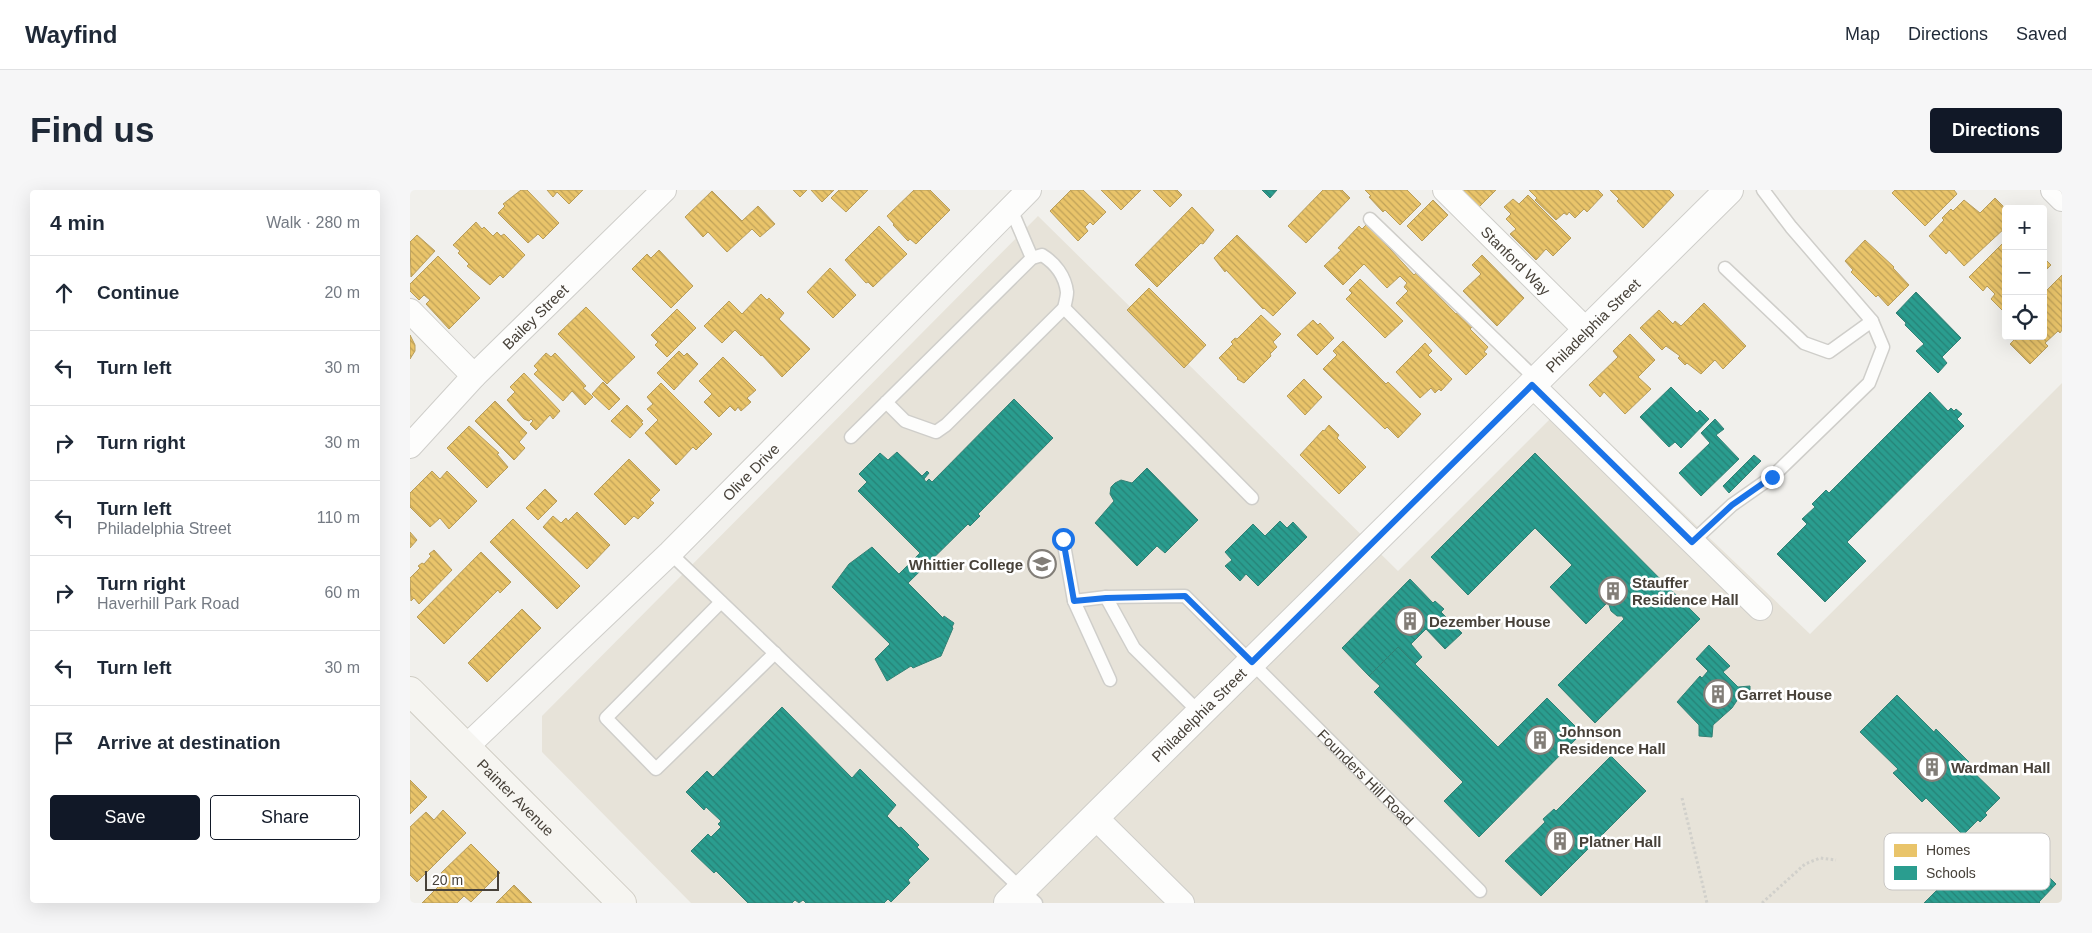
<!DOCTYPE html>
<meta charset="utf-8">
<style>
:root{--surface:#fff;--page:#f6f6f7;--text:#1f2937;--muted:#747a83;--line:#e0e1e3;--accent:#111827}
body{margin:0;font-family:Helvetica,sans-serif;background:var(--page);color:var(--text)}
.controls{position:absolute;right:15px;top:15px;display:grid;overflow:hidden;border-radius:5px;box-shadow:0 5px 20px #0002}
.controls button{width:45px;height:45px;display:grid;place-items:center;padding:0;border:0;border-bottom:1px solid var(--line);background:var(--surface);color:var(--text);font:25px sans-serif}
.scale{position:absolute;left:15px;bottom:12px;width:74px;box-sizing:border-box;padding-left:5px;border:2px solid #474139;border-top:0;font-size:14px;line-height:18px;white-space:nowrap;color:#474139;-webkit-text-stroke:4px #fff;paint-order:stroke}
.stop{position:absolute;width:15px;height:15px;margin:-11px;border:4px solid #1a73e8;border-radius:50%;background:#fff}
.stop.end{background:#1a73e8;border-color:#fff;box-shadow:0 1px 5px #0008}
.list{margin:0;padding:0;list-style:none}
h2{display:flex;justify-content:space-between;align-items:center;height:65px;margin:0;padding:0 20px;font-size:21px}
h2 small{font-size:16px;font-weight:400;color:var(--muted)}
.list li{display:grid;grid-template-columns:32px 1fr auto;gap:15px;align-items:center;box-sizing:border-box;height:75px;padding:0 20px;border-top:1px solid var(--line)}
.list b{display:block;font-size:19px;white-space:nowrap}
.list p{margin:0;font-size:16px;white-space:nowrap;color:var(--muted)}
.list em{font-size:16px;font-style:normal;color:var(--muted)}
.actions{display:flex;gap:10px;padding:15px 20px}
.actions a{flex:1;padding:11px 0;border:1px solid var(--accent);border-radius:5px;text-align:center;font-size:18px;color:var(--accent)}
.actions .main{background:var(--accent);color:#fff}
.icon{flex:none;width:28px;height:28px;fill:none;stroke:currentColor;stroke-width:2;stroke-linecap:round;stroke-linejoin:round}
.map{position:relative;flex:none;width:1652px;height:713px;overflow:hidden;border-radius:5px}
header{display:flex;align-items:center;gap:30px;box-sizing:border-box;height:70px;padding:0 25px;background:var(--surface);border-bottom:1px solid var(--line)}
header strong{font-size:24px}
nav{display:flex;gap:28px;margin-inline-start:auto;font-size:18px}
.intro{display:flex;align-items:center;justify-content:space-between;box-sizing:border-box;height:120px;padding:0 30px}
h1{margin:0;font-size:35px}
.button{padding:12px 22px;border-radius:5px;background:var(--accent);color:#fff;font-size:18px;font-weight:700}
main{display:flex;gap:30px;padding:0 30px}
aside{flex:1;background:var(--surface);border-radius:5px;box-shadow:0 5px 20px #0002}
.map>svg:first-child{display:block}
.education{fill:#e7e3d9}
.homes{fill:url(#homes-back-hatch);stroke:#b89d5b}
.schools{fill:url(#schools-back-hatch);stroke:#338175}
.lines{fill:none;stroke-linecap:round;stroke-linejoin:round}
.service-casing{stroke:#cfceca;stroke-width:15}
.minor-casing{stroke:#cfceca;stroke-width:26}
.tertiary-casing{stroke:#cfceca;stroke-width:30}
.secondary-casing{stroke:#d0cdc4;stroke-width:30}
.path{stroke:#d1d0cb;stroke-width:3;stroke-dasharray:2.5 2.5;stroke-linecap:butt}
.service{stroke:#fdfdfc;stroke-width:12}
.minor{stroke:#fdfdfc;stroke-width:24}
.tertiary{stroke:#fdfdfc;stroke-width:28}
.secondary{stroke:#f6f5f1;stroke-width:28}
.route{stroke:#1a73e8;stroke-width:6}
.labels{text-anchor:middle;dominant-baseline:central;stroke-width:5;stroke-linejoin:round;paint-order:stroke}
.street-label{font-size:15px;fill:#474139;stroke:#fff}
.poi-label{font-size:15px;font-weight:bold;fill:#474139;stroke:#fff;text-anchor:start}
.key{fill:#fff;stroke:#c8c6c4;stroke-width:1}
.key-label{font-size:14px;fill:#474139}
</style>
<header>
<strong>Wayfind</strong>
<nav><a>Map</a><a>Directions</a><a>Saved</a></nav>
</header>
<div class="intro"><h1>Find us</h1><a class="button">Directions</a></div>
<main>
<aside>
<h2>4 min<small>Walk · 280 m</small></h2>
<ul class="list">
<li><svg class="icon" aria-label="ahead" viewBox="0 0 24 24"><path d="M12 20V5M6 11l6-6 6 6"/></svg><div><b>Continue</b></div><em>20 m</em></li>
<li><svg class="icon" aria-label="left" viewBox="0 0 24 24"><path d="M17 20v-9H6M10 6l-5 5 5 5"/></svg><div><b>Turn left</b></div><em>30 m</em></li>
<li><svg class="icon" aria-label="right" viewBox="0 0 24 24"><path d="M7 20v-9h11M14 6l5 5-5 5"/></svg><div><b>Turn right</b></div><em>30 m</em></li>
<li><svg class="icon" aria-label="left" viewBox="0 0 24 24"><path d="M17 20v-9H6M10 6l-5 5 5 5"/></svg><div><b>Turn left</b><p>Philadelphia Street</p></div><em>110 m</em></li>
<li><svg class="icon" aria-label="right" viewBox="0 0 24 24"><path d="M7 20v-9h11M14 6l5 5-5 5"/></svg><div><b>Turn right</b><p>Haverhill Park Road</p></div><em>60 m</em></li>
<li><svg class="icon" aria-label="left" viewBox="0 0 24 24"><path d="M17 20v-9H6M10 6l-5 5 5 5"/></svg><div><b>Turn left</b></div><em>30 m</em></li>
<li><svg class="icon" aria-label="arrive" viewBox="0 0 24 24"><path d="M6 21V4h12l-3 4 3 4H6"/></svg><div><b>Arrive at destination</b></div></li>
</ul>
<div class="actions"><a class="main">Save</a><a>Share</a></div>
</aside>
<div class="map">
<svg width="1652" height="713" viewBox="0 0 1652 713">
<defs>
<pattern id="homes-back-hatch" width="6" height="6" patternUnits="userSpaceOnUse" patternTransform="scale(1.25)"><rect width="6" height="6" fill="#e9c46a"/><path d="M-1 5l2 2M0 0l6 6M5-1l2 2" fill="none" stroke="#bfa158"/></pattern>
<pattern id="schools-back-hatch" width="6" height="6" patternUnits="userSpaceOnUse" patternTransform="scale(1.25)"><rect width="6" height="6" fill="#2a9d8f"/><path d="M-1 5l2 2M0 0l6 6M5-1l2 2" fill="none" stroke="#268276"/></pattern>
</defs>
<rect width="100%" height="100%" fill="#f1f0ec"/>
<!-- education -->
<path class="education" d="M628 26 988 381 1157 212 1400 444 1652 193V713H281L132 562V526Z"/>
<!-- homes -->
<g class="homes">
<path d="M111 0H117L149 33 133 49 128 44 118 53 88 23 95 16 93 14Z"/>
<path d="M137 0H173L159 14 147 2 143 7Z"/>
<path d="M383 0H397L390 7Z"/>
<path d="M401 0H424L412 12Z"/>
<path d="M429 0H458L436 22 421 8Z"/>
<path d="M504 0H520L540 20 506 54 500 49 498 51 483 35 484 34 477 26Z"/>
<path d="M661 0H673L696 22 683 35 680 32 675 37 678 41 668 51 640 21Z"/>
<path d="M691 0H731L711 20Z"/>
<path d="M743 0H767L772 5 760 17Z"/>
<path d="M913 0H932L940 8 896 53 878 36Z"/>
<path d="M955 0H997L1011 14 990 35 975 20 973 22 959 7 961 6Z"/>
<path d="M1052 0H1086L1069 17Z"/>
<path d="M1119 0H1188L1193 5 1177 22 1174 19 1165 28 1159 22 1157 25 1154 23 1146 30 1125 10 1127 8Z"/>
<path d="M1200 0H1259L1264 5 1233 38 1207 11 1209 9Z"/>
<path d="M1485 0H1544L1547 4 1515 36 1482 3Z"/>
<path d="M302 1 332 31 348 16 365 34 350 47 342 39 317 62 298 42 293 47 275 27Z"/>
<path d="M1118 5 1161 48 1143 66 1136 59 1126 70 1100 44 1106 39 1096 29 1101 24 1094 17 1103 9 1109 14Z"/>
<path d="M1585 8 1596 19V37L1554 76 1539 60 1536 64 1519 46 1534 30 1532 28 1541 19 1543 21 1554 10 1570 23Z"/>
<path d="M1023 10 1038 25 1012 51 997 36Z"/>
<path d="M782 17 804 40 793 54 791 53 747 97 725 75Z"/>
<path d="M66 32 72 39 74 37 83 46 87 42 91 46 94 44 115 65 93 88 90 85 80 95 57 76 59 74 48 63 50 61 43 55Z"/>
<path d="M957 34 1004 85 1006 83 1046 124 1049 122 1062 137 1060 139 1078 157 1074 162 1077 164 1056 185 986 113 998 101 994 97 997 93 990 86 977 98 954 74 933 95 914 76 931 60 928 58 949 36 952 39Z"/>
<path d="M469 36 497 64 463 97 458 92 456 93 435 70Z"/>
<path d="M7 45 25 61 1 87 0 52Z"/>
<path d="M827 45 886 103 863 126 854 118 853 119 816 80 815 82 804 68Z"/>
<path d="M1455 50 1484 77 1483 78 1499 95 1478 116 1468 105 1466 107 1441 82 1443 80 1435 71Z"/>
<path d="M1596 50V120L1594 122 1581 109 1585 104 1577 96 1573 101 1559 87Z"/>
<path d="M249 60 283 96 261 118 222 79 237 64 241 68Z"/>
<path d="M1072 65 1114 108 1087 136 1053 101 1071 84 1062 75Z"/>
<path d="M28 66 70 108 39 139 16 114 20 110 14 105 9 110 0 101V94Z"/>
<path d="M1633 67 1641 75 1633 83Z"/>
<path d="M420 78 446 105 423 128 397 102Z"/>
<path d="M1652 85V140L1650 143 1648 141 1635 153 1638 156 1620 174 1600 154 1608 146H1633V104Z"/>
<path d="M950 89 993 131 975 148 936 109 942 103 939 100Z"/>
<path d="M739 98 796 155 774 178 717 120Z"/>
<path d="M351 104 357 110 359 108 374 123 369 129 400 159 372 187 352 165 351 166 325 140 312 153 294 136 319 111 332 124Z"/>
<path d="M1294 113 1336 156 1313 179 1305 170 1291 184 1277 173 1275 175 1268 168 1270 166 1256 156 1252 160 1230 138 1249 120 1263 134 1265 131 1271 136Z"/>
<path d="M176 117 225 167 197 194 148 144Z"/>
<path d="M267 119 286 138 257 167 245 155 248 152 241 145Z"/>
<path d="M851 125 871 144 863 152 867 157 860 164 861 166 834 193 827 189 828 188 809 168 823 154 821 152 825 148 827 149Z"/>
<path d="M903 130 908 135 910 133 924 148 907 165 887 145Z"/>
<path d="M1220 144 1245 170 1228 187 1241 199 1215 224 1194 202 1190 207 1179 195 1208 167 1203 161Z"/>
<path d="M0 145 5 155V161L0 169Z"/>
<path d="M933 151 976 194 978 192 1011 224 988 248 977 237 975 239 913 179 927 165 923 161Z"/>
<path d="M1015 153 1022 161 1018 165 1042 189 1031 201 1029 199 1025 203 1021 198 1010 208 986 182Z"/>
<path d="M269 161 274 166 277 163 288 174 264 200 247 183Z"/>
<path d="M136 163 141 167 145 163 176 196 173 198 183 207 175 215 162 201 153 211 124 184 128 180 124 176Z"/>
<path d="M313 167 346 200 337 208 341 212 331 221 328 217 325 221 320 216 309 227 294 212 302 204 289 191Z"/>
<path d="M114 183 150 221 143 229 140 225 126 240 120 234 123 231 121 229 119 231 114 229 97 210 105 202 100 197Z"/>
<path d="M894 189 912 207 895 225 877 206Z"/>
<path d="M193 192 210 209 199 220 182 204Z"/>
<path d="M251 193 302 244 286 260 283 257 266 275 235 243 248 230 237 219 243 214 237 207Z"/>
<path d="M85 211 117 243 109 252 115 258 104 270 65 231Z"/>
<path d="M217 215 233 231 231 232 233 234 220 248 201 231Z"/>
<path d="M919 235 929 245 927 248 956 277 929 304 890 265 913 240 914 241Z"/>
<path d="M59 236 89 263 87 264 98 277 77 298 37 258Z"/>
<path d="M219 269 250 300 240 310 244 313 228 329 224 326 215 335 184 304Z"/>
<path d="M22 281 30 289 37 281 67 311 39 339 30 328 20 337 0 317V303Z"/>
<path d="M135 299 147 311 128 330 116 318Z"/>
<path d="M167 322 200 355 177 379 133 337 143 326 151 333 156 328 158 331Z"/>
<path d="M103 329 170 396 147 419 80 352Z"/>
<path d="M0 342 7 350 0 358Z"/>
<path d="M24 360 42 380 9 414 4 408 1 411 0 388 10 378 8 376 12 373 14 374 21 366 19 364Z"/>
<path d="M71 362 101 392 90 403 88 400 34 454 7 427Z"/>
<path d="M112 419 131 438 77 492 58 473Z"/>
<path d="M0 590 17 607 0 624Z"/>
<path d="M33 620 56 643 7 692 0 685V637L16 622 24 630Z"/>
<path d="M61 654 90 683 61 712 54 706 47 713H12L37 688 31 683Z"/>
<path d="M104 695 122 713H86Z"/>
</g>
<!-- schools -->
<g class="schools">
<path d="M852 0H867L860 8Z"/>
<path d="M1506 102 1551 148 1532 167 1537 173 1528 183 1506 161 1514 154 1495 135 1496 133 1486 123Z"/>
<path d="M1261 197 1287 223 1290 220 1299 229 1271 258 1265 252 1259 257 1230 227Z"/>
<path d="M1520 202 1538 221 1541 218 1544 221 1546 219 1552 224 1547 229 1554 236 1437 352 1456 371 1415 412 1367 364 1397 334 1392 329 1405 317 1402 314 1416 300 1419 303Z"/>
<path d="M604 209 643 248 568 324 570 326 560 336 558 334 498 393 533 428 534 426 544 433 542 437 543 438 531 466 503 478 501 476 477 491 465 469 480 454 422 397 439 374 462 357 489 384 510 363 448 301 457 292 449 284 470 263 478 270 487 262 512 286 517 281 519 283 514 289 516 292 519 289 522 292Z"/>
<path d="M1305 229 1314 239 1306 245 1329 269 1291 306 1269 283 1300 253 1291 243Z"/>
<path d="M1125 263 1290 429 1185 533 1148 495 1214 429 1212 426H1207L1201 421 1198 412 1176 434 1140 397 1162 375 1125 338 1058 405 1021 367Z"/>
<path d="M1344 265 1351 271 1319 303 1313 296Z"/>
<path d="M737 278 788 330 755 363 747 356 727 376 685 333 704 311 700 304 701 297 705 293 711 290 722 293Z"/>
<path d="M870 331 877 338 883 332 897 347 848 396 836 384 830 391 815 376 822 370 815 362 843 334 855 346Z"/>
<path d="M1000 389 1023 413 1025 411 1034 419 1031 422 1052 443 1035 459 1016 439 1001 454 1012 467 1005 474 988 457 959 486 932 458Z"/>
<path d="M1299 455 1320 476 1313 482 1328 497 1340 496V509H1328L1322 518 1303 535 1302 547 1289 546V535L1267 512 1290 486 1292 488 1298 481 1286 469Z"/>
<path d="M988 457 1088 557 1137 508 1172 543 1069 647 1034 611 1053 592 964 502 970 496 959 486Z"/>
<path d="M1487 505 1524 542 1526 539 1559 572 1556 575 1590 608 1575 623 1577 625 1570 632 1568 630 1553 645 1516 608 1512 612 1483 583 1488 579 1450 542Z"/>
<path d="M372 517 442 588 450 579 486 615 477 626 489 638 491 637 509 655 507 657 519 669 498 690 500 693 481 712 478 709 474 713H396L393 710 389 713 385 710 382 713H338L306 681 304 683 281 661 298 644 301 647 311 637 308 634 311 631 296 617 294 620 276 602 297 581 303 587Z"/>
<path d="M1201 566 1236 601 1131 706 1095 671 1135 632 1133 629 1144 619 1146 621Z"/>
<path d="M1572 655 1601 683 1618 666 1646 694 1629 712 1630 713H1514Z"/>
</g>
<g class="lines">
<defs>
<g id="service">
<path d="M601 19 622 68"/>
<path d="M960 29 1127 190"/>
<path d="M1315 78 1394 153 1419 162 1462 131"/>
<path d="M654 118 842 308"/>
<path d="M441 247 622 68 632 65C645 73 655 86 657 102 657 107 655 114 654 118L536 235 526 242 495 231 476 212"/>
<path id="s1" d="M653 349 664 411 696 407 775 406 1070 701"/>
<path d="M1282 352 1322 315 1362 287 1459 193 1473 157 1462 131 1381 37 1353 0"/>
<path d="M260 363 626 713"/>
<path d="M696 407 724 458 790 523"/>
<path d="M664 411 700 490"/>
<path d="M311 412 196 528 246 579 365 463"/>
</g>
<g id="minor">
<path id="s2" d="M1035 0 1177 141"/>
<path d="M1643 0 1652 9"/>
<path d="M0 121 64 186"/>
<path d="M1122 195 1350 418"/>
<path id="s3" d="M0 256 64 186 254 0"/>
<path id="s4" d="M56 557 260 363 619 0"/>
<path d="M685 627 772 713"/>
</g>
<g id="tertiary">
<path id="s5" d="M598 713 1319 0"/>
</g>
<g id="secondary">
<path id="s6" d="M0 501 212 713"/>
</g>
</defs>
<!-- service casing -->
<use href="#service" class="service-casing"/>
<!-- minor casing -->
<use href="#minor" class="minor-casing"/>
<!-- tertiary casing -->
<use href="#tertiary" class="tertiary-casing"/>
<!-- secondary casing -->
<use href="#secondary" class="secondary-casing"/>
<!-- path -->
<g class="path">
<path d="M1272 608 1297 713"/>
<path d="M1352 713 1395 674 1410 668 1426 670"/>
</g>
<!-- service -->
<use href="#service" class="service"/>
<!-- minor -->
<use href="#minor" class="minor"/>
<!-- tertiary -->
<use href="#tertiary" class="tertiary"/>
<!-- secondary -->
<use href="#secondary" class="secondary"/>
</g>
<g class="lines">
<!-- route -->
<path class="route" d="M653 349 664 411 696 408 775 406 842 472 1122 195 1282 352 1322 315 1362 287"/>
</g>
<!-- icons -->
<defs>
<symbol id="university-ring" viewBox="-11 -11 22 22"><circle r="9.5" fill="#fff" stroke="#827e78" stroke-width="1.5"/><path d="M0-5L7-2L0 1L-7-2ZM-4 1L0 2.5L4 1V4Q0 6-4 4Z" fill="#827e78"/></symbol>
<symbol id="building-ring" viewBox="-11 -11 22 22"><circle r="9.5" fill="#fff" stroke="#827e78" stroke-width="1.5"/><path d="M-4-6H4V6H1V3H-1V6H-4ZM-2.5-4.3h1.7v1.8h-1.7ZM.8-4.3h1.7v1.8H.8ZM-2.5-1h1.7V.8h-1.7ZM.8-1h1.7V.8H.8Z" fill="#827e78"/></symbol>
</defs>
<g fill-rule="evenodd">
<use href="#university-ring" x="616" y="358" width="32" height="32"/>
<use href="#building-ring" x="1187" y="385" width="32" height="32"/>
<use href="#building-ring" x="984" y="415" width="32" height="32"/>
<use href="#building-ring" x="1292" y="488" width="32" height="32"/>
<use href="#building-ring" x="1114" y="534" width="32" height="32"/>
<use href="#building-ring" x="1506" y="561" width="32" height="32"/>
<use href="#building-ring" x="1134" y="635" width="32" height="32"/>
</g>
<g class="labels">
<!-- street labels -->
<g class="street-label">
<text stroke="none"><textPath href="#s2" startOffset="100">Stanford Way</textPath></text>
<text stroke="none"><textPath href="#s3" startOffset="180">Bailey Street</textPath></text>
<text stroke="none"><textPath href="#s5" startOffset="822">Philadelphia Street</textPath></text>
<text stroke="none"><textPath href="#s4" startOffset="396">Olive Drive</textPath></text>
<text stroke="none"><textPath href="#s5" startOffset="268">Philadelphia Street</textPath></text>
<text stroke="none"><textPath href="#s1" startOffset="430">Founders Hill Road</textPath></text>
<text stroke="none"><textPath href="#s6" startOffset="150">Painter Avenue</textPath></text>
</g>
<!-- poi labels -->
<g class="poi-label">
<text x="613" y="374" text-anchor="end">Whittier College</text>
<text x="1222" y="392">Stauffer<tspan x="1222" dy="17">Residence Hall</tspan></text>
<text x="1019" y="431">Dezember House</text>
<text x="1327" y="504">Garret House</text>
<text x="1149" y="541">Johnson<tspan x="1149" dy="17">Residence Hall</tspan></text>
<text x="1541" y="577">Wardman Hall</text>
<text x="1169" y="651">Platner Hall</text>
</g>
</g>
<!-- legend -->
<rect x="1474" y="643" width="166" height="57" rx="8" class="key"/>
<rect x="1484" y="654" width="23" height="13" fill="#e9c46a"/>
<rect x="1484" y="676" width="23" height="14" fill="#2a9d8f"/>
<g class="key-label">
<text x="1516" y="665">Homes</text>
<text x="1516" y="688">Schools</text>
</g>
</svg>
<div class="controls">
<button>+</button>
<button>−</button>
<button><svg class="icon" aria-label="locate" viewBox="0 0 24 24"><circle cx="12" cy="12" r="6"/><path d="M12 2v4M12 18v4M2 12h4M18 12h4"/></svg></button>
</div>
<div class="scale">20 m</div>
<div class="stop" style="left:653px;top:349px"></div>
<div class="stop end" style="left:1362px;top:287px"></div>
</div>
</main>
